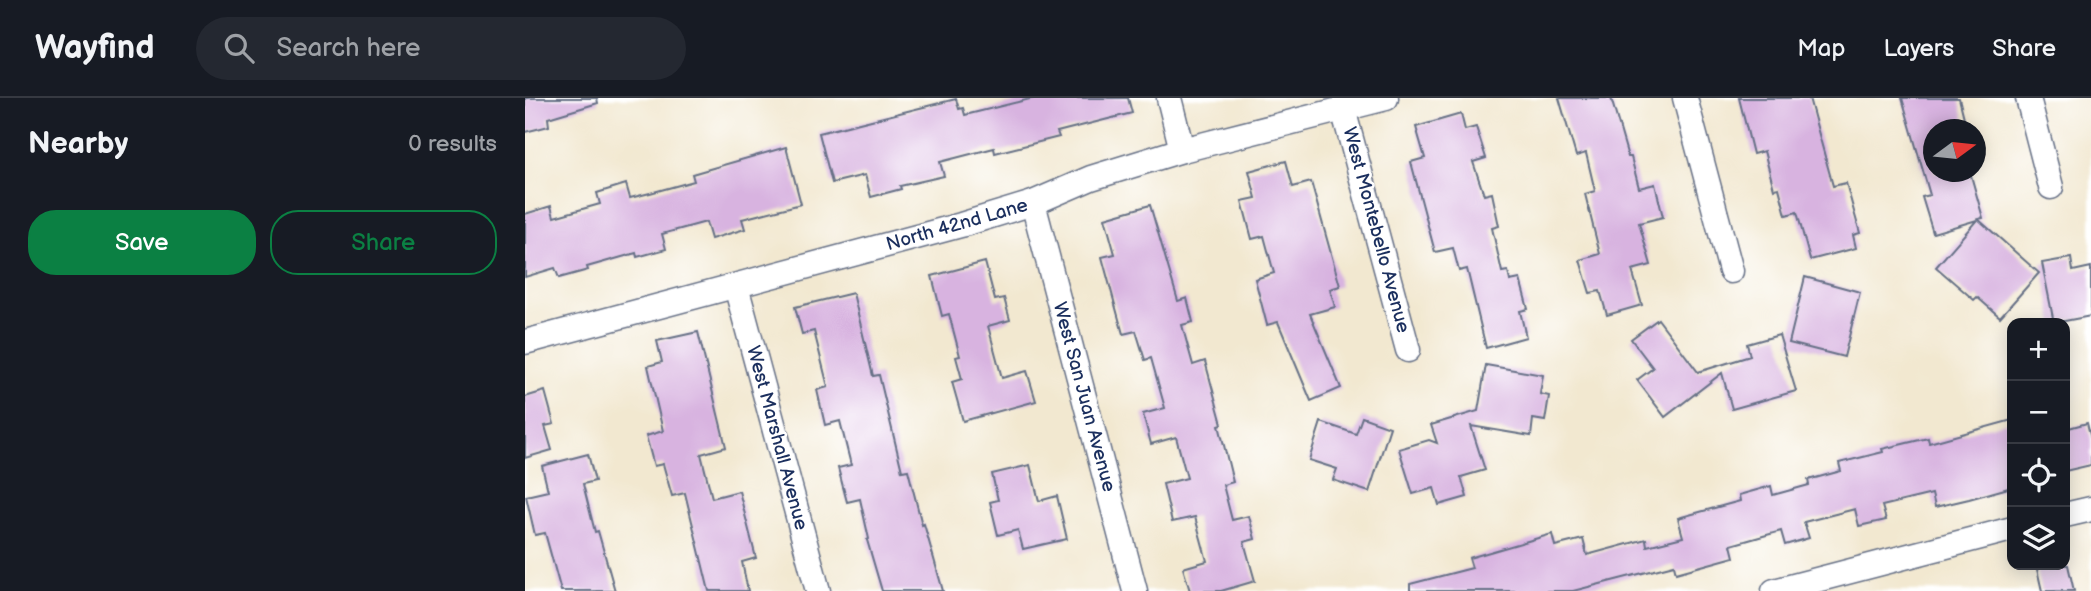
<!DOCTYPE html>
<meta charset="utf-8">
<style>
:root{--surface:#171b24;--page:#242831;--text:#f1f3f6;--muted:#9ea1a6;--line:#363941;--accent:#0b8043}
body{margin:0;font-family:"Balsamiq Sans",sans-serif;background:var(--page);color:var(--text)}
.controls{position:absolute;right:21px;bottom:21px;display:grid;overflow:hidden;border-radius:14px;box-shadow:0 4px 18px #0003}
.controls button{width:63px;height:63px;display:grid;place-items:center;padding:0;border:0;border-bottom:2px solid var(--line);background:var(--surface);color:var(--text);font:35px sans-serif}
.compass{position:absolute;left:1398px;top:21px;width:63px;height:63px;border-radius:50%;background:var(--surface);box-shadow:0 4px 18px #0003;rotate:75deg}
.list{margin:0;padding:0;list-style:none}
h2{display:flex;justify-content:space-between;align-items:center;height:91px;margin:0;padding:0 28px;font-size:30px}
h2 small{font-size:23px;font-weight:400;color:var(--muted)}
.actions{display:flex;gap:14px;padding:21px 28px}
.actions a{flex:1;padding:16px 0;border:2px solid var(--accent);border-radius:28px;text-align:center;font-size:24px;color:var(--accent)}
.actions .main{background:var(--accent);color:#fff}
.icon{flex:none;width:38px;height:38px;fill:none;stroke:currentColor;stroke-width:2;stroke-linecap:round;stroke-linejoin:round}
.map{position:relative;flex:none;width:1566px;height:493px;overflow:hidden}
header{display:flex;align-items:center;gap:42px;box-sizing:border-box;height:98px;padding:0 35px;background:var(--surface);border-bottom:2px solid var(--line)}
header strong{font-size:33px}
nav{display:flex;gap:38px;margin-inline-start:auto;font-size:24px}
.search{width:490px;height:63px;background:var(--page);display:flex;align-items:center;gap:18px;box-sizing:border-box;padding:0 24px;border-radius:38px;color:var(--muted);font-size:26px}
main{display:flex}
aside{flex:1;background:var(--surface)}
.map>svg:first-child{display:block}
.building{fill:#d8b3e0}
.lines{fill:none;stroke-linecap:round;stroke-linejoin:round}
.minor-casing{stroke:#667086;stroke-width:27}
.minor{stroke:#fff;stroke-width:24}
.labels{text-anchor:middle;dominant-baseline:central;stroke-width:5;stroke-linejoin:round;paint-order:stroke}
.street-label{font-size:19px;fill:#1b2f5e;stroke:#fff}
</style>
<header>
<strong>Wayfind</strong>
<div class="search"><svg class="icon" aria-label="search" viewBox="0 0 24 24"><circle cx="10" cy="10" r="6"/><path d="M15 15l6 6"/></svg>Search here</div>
<nav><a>Map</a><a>Layers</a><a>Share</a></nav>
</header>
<main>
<aside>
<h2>Nearby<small>0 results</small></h2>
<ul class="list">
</ul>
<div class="actions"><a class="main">Save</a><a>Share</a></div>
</aside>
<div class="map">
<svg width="1566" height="493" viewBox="0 0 1566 493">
<rect width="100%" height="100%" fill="#fff"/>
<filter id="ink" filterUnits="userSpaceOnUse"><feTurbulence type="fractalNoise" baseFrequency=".0143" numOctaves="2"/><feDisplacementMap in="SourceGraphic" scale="14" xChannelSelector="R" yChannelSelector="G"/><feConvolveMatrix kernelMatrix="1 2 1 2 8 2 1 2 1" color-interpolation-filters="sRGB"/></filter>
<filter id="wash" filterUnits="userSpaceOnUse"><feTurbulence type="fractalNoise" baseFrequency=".00686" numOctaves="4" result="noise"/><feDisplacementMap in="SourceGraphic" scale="28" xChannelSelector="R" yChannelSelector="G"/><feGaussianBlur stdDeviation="1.57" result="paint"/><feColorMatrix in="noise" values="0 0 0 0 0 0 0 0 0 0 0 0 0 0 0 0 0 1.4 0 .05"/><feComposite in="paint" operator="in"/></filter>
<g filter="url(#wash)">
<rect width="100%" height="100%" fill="#f2e8d0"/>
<g id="blocks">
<!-- building -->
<g class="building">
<path d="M0 0H72L73 5 23 20 24 28 0 34Z"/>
<path d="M509 0H603L607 15 532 34 534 39 470 55 469 50 415 64 419 78 375 88 376 91 346 99 340 77 307 85 294 35 431 1 434 11 438 10 440 17Z"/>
<path d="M1034 0H1086L1103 59H1106L1114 90 1130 86 1138 119 1114 125 1126 167 1107 172 1117 207 1082 217 1075 193 1065 195 1055 162 1075 156 1060 96 1070 93 1061 55 1051 58Z"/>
<path d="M1214 0H1284L1308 88 1321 85 1335 135 1328 137 1331 150 1285 162 1272 114 1261 117 1254 90 1249 91 1239 53 1228 56Z"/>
<path d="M1377 0H1434L1442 32H1409V74H1445L1458 120 1453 121 1514 175 1475 219 1452 199 1449 202 1411 169 1452 122 1408 135 1397 99 1405 97Z"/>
<path d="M936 16 940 32 951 29 961 60 948 64 959 97 967 95 974 128 967 130 977 174 983 173 985 183 995 181 1003 211 995 213 1001 239 961 250 942 171 934 173 928 150 910 154 886 64 900 60 891 29Z"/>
<path d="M261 49 276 106 217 121 220 131 186 141 181 124 137 136 141 151 112 159 111 155 62 169 63 172 34 180 30 170 0 179V116L26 108 29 119 75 106 72 95 101 86 105 100 125 95 169 83 167 76Z"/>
<path d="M761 63 768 89 786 84 815 188 805 191 810 209 785 216 816 290 786 303 753 224 742 227 730 181 749 175 739 138 727 141 717 103 731 100 724 73Z"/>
<path d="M625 107 653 203 662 200 668 224 657 227 668 267 680 263 697 326 694 327 708 384 698 387 707 422 724 418 730 441 719 444 730 483 696 493H665L658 470 682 463 670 419 647 424 638 386 662 380 651 339 626 346 618 316 640 310 626 260 620 262 611 233 598 236 577 159 590 156 580 120Z"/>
<path d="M1546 160 1548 173 1566 169V218L1529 225 1517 165Z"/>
<path d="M460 164 470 202 479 200 485 222 463 228 477 280 502 273 511 303 438 323 427 284 437 281 431 259 435 258 424 216 417 218 407 178Z"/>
<path d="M1280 179 1335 194 1319 259 1264 245Z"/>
<path d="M328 195 348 278 354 277 377 373 383 372 397 427 399 426 418 493H357L342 442 344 441 335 401 322 404 313 370 326 367 315 323 300 327 292 292 303 289 289 233 277 236 270 209Z"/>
<path d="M1133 221 1173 274 1225 258 1222 246 1254 237 1271 293 1207 311 1197 275 1140 319 1112 282 1128 270 1106 241Z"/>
<path d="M173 234 201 349 176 356 187 400 214 393 231 460 217 464 223 493H184L160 395 147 398 138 366 129 368 121 338 138 333 123 268 137 264 132 243Z"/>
<path d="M961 267 1018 277 1015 296 1024 298 1020 323 1008 321 1006 338 946 328 960 372 936 379 942 399 914 407 909 390 888 396 874 351 904 342 912 345 906 327 953 313Z"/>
<path d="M20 293 29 326 20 328 27 352 0 360V299Z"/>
<path d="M837 319 865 329 844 394 808 382 812 371 784 362 796 324 831 336Z"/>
<path d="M1487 322V389L1444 401 1410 409 1407 396 1357 408 1361 422 1334 428 1330 411 1279 424 1284 440 1260 447 1256 433 1206 447 1209 459 1151 475 1149 467 1048 493H885V486L947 470 944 460 1027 436 1030 448 1058 441 1062 457 1121 441 1122 448 1158 439 1153 420 1215 403 1214 397 1246 388 1248 397 1284 387 1283 382 1316 373 1314 365 1358 354 1357 351 1403 340 1404 345Z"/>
<path d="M1562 325 1566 341V367L1540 373V331Z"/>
<path d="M63 356 70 383 58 386 70 434 73 433 90 493H36L20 435 10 437 1 398 23 393 17 368Z"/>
<path d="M505 367 514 403 532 398 542 441 498 451 493 432 473 437 465 404 473 402 467 376Z"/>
<path d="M1511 467H1543L1549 493H1517Z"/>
</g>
</g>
</g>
<g filter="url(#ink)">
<use href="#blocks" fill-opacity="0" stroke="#667086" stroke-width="2"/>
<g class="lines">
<defs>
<g id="minor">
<path d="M644 0 657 52"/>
<path d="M1160 0 1206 173"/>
<path d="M1503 0 1526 89"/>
<path d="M818 11 883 252"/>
<path d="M508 105 610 493"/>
<path d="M211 188 293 493"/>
<path d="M0 244 436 127 508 105 566 80 657 52 861 0"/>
<path d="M1540 417 1566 411"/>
<path d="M1249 493 1487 431"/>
</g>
</defs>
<!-- minor casing -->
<use href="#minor" class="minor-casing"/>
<!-- minor -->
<use href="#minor" class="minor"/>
</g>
</g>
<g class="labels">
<!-- street labels -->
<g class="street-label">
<text transform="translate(432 127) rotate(-16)">North 42nd Lane</text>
<text transform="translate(851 132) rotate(75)">West Montebello Avenue</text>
<text transform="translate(559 299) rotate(75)">West San Juan Avenue</text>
<text transform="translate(252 340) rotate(75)">West Marshall Avenue</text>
</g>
</g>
</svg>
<div class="controls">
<button>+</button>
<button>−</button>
<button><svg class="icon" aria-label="locate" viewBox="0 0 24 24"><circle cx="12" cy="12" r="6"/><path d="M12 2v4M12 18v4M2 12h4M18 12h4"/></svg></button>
<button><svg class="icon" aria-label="layers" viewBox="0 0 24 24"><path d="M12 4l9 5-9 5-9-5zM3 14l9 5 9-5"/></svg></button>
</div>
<svg class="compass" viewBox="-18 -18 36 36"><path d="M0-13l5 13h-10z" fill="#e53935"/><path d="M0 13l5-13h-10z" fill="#9ea1a6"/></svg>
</div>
</main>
